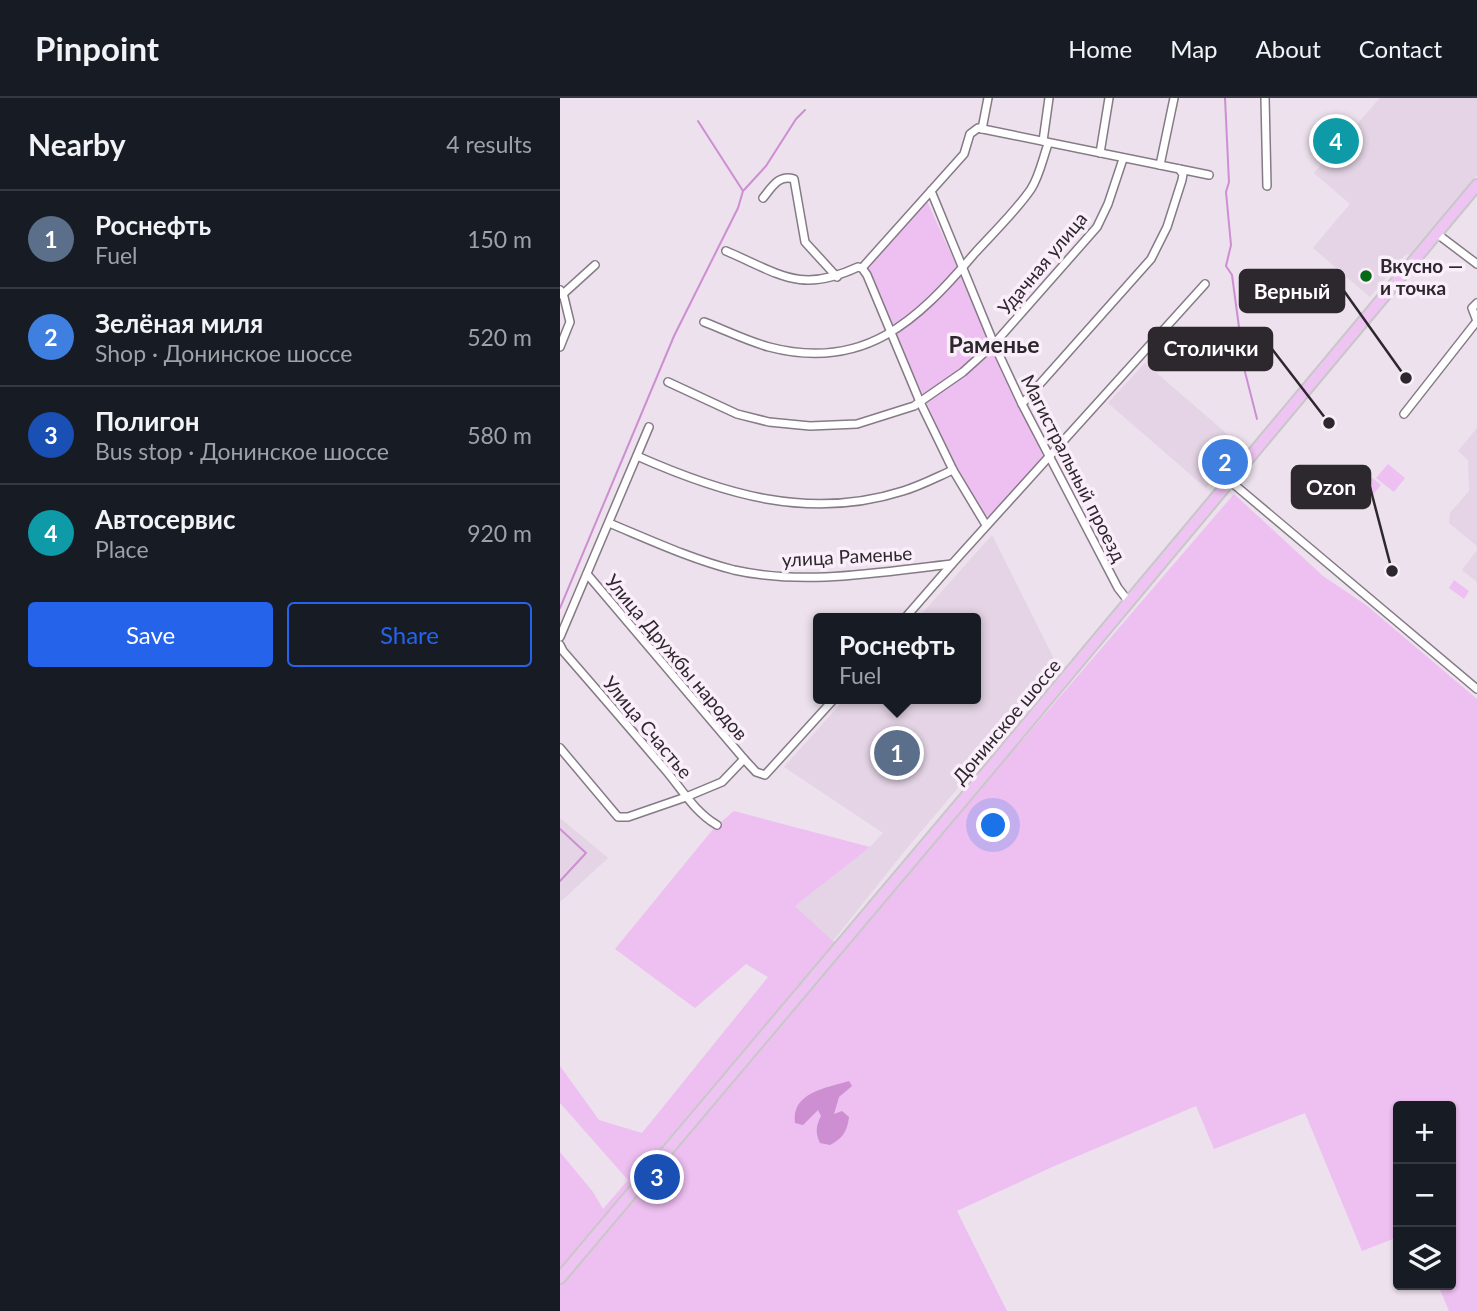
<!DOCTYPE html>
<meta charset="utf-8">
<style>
:root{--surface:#171b24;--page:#20242c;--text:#f1f3f6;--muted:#9ea1a6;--line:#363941;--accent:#2563eb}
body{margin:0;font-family:Lato,sans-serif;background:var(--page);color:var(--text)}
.controls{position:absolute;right:21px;bottom:21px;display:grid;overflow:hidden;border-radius:7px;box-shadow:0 2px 5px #0004}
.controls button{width:63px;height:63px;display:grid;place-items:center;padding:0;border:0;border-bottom:2px solid var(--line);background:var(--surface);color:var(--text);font:35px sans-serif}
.you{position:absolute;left:434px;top:728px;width:24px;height:24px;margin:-18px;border:5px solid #fff;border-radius:50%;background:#1a73e8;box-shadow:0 0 0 10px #1a73e833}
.badge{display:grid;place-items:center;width:46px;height:46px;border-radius:50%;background:var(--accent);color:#fff;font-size:23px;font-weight:700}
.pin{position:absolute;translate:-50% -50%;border:4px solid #fff;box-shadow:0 2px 7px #0006}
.popup{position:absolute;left:253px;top:515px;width:168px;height:91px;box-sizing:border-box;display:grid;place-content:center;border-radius:7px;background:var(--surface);filter:drop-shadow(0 2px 5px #0005);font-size:23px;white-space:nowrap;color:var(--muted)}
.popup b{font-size:26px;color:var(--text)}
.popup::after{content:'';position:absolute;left:50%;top:100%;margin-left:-14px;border:14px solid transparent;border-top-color:var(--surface)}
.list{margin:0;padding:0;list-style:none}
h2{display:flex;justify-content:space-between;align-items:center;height:91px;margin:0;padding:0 28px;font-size:30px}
h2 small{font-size:23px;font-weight:400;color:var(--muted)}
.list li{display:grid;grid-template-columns:46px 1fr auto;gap:21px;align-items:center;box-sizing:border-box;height:98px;padding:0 28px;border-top:2px solid var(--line)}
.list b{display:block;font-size:26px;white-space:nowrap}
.list p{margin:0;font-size:23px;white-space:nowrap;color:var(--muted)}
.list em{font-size:23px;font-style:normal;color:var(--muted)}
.actions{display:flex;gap:14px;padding:21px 28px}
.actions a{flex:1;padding:16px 0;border:2px solid var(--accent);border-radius:7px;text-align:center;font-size:24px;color:var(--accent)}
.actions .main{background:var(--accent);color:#fff}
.icon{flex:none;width:38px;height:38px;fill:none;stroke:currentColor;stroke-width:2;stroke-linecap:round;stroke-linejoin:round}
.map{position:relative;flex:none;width:917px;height:1213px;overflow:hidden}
header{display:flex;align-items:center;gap:42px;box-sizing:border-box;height:98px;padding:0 35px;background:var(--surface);border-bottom:2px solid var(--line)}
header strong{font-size:33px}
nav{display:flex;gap:38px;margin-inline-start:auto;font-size:24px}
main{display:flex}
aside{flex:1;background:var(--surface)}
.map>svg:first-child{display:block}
.built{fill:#e4d4e5}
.green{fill:#eebff1}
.water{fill:#cd8ed2}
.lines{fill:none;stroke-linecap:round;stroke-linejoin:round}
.stream{stroke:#cd8ed2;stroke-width:2}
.minor-casing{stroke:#857b86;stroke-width:10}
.primary-casing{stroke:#c8c7c8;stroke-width:14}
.minor{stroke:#fff;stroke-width:7}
.primary{stroke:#eec4f2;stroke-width:10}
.poi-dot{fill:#066915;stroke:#faeefa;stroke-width:2.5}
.labels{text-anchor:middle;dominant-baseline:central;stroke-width:7;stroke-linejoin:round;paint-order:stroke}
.street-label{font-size:19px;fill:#2d282d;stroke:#faeefa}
.poi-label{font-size:19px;font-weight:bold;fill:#2d282d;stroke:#faeefa;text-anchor:start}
.quarter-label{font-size:23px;font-weight:bold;fill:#2d282d;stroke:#faeefa}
.leader{fill:none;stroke:#2d282d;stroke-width:2.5}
.callout-dot{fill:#2d282d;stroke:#faeefa;stroke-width:2.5}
.callout{fill:#2d282d;stroke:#2d282d;stroke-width:2.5}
.callout-label{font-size:21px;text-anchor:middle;font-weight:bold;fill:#fff}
</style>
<header>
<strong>Pinpoint</strong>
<nav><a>Home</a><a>Map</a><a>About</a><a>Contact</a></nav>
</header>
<main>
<aside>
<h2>Nearby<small>4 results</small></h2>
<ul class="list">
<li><span class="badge" style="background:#5c6f8a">1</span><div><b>Роснефть</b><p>Fuel</p></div><em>150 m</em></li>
<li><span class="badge" style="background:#3f7fe0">2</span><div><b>Зелёная миля</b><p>Shop · Донинское шоссе</p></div><em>520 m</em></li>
<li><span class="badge" style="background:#1a4fb4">3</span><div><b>Полигон</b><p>Bus stop · Донинское шоссе</p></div><em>580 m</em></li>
<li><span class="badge" style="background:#0f9aa8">4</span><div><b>Автосервис</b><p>Place</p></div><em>920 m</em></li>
</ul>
<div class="actions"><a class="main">Save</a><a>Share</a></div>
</aside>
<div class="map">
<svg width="917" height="1213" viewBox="0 0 917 1213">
<rect width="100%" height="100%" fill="#ece1ed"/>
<!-- built -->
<g class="built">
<path d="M820 0H917V77L849 157 846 156 810 199 753 150 790 106 754 75Z"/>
<path d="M585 265 682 349 646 390 548 305Z"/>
<path d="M917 330V448L889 425 890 415 909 393 908 362 898 353Z"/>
<path d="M432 437 499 571 347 750 273 843 235 808 310 749 323 735 224 669 285 601H416V520H358Z"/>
<path d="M917 452V484L902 472Z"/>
<path d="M0 720 48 760 0 804Z"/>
</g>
<!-- green -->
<g class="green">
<path d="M367 103 484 360 429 418 423 419 397 372 305 168Z"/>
<path d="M828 366 845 380 834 394 816 380Z"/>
<path d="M804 373 821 387 813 397 796 383Z"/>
<path d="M674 396 763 478 806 507 917 601V1213H889L878 1187H891V1008H838V1139L802 1153 745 1015 654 1051 636 1008 492 1069 397 1113 447 1213H0V1054L33 1094 43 1111 68 1082 0 1005V968L39 1022 82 1035 208 879 186 866 135 910 55 851 154 730 174 713 310 749 235 808 273 843 289 844Z"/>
<path d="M894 482 909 493 904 501 889 490Z"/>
</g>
<!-- water -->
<path class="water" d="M289 983 292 988 279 999 274 1016 282 1013 289 1019C287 1034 283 1040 270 1047L260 1045C255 1034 256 1028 261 1018L258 1012 243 1027 235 1025C231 994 267 990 289 983Z"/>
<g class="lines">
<!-- stream -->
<g class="stream">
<path d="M665 0 669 84 666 94 671 147 666 168 672 177 685 274 697 321"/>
<path d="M184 92 206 68 236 21 245 12"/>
<path d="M0 510 114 238 178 110 183 93 138 23"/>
<path d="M0 731 26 755 0 783"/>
</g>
<defs>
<g id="minor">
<path d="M705 0 707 88"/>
<path d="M422 31 428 0"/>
<path d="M483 43 489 0"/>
<path d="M540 55 549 0"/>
<path d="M600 67 614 0"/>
<path d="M371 93 434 246 462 306 558 490 569 504"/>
<path d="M203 100C212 89 219 76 234 81L245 144 277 179"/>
<path d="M876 135 917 166"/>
<path d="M166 153C220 176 240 196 298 169L302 170"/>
<path d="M302 170 404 56 410 36 418 30 649 77"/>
<path d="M302 170 307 177 360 304 393 372 426 427"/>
<path d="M0 192 3 195 10 224 0 249"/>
<path d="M2 197 35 167"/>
<path d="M917 205 912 210 917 223"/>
<path d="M144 224C165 232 187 243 209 249 304 274 357 223 414 156 432 136 457 112 471 91 479 79 483 60 488 46"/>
<path d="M108 284 177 316 209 324 250 328 297 326 354 308 403 274 434 246 537 129 548 106 563 61"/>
<path d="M462 306 591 161 607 129 622 82 623 76 619 71"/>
<path d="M844 316 917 223"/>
<path d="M77 358C163 396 249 423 343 393 360 388 377 379 393 372"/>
<path d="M670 383 917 591"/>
<path d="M49 425C90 442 131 461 174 472 245 488 321 474 392 466L645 186"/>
<path d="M27 476 184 661"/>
<path d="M345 520 392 466"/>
<path d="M0 539 89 329"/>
<path d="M0 547 3 553C36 591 69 629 102 668 120 688 133 713 157 727"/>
<path d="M0 650 58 719H68L126 699 162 684 184 661 196 674 205 677 274 601"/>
</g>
<path id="primary" d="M0 1180 435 664 917 87"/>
</defs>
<!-- minor casing -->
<use href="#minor" class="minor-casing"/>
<!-- primary casing -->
<use href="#primary" class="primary-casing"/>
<!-- minor -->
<use href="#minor" class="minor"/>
<!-- primary -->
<use href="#primary" class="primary"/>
</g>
<!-- markers -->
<circle class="poi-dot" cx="806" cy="178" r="7"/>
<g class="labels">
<!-- street labels -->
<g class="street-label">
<text transform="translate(482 165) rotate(-50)">Удачная улица</text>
<text transform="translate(514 370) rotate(63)">Магистральный проезд</text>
<text transform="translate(287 458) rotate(-3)">улица Раменье</text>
<text transform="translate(117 559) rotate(50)">Улица Дружбы народов</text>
<text transform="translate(446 623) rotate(-50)">Донинское шоссе</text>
<text transform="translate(88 629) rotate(50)">Улица Счастье</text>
</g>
<!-- poi labels -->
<g class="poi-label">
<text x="820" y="167">Вкусно —<tspan x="820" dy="22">и точка</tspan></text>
</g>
<!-- quarter labels -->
<g class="quarter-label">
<text x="434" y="246">Раменье</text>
</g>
</g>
<!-- callouts -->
<path class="leader" d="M846 280L784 193M769 325L712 251M832 473L810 389"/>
<g class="callout-dot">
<circle cx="846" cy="280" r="7"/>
<circle cx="769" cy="325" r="7"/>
<circle cx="832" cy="473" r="7"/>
</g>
<g class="callout">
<rect x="680" y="172" width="104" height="42" rx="7"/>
<rect x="589" y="230" width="123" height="42" rx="7"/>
<rect x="732" y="368" width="78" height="42" rx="7"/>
</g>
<g class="callout-label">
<text x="732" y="201">Верный</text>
<text x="651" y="258">Столички</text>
<text x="771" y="397">Ozon</text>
</g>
</svg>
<div class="controls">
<button>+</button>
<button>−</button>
<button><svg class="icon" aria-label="layers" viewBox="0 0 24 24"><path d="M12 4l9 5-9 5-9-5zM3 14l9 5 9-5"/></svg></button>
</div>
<div class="you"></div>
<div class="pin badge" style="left:337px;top:655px;background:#5c6f8a">1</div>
<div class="popup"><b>Роснефть</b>Fuel</div>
<div class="pin badge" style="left:665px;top:364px;background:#3f7fe0">2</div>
<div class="pin badge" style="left:97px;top:1079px;background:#1a4fb4">3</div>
<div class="pin badge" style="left:776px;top:43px;background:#0f9aa8">4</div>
</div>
</main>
